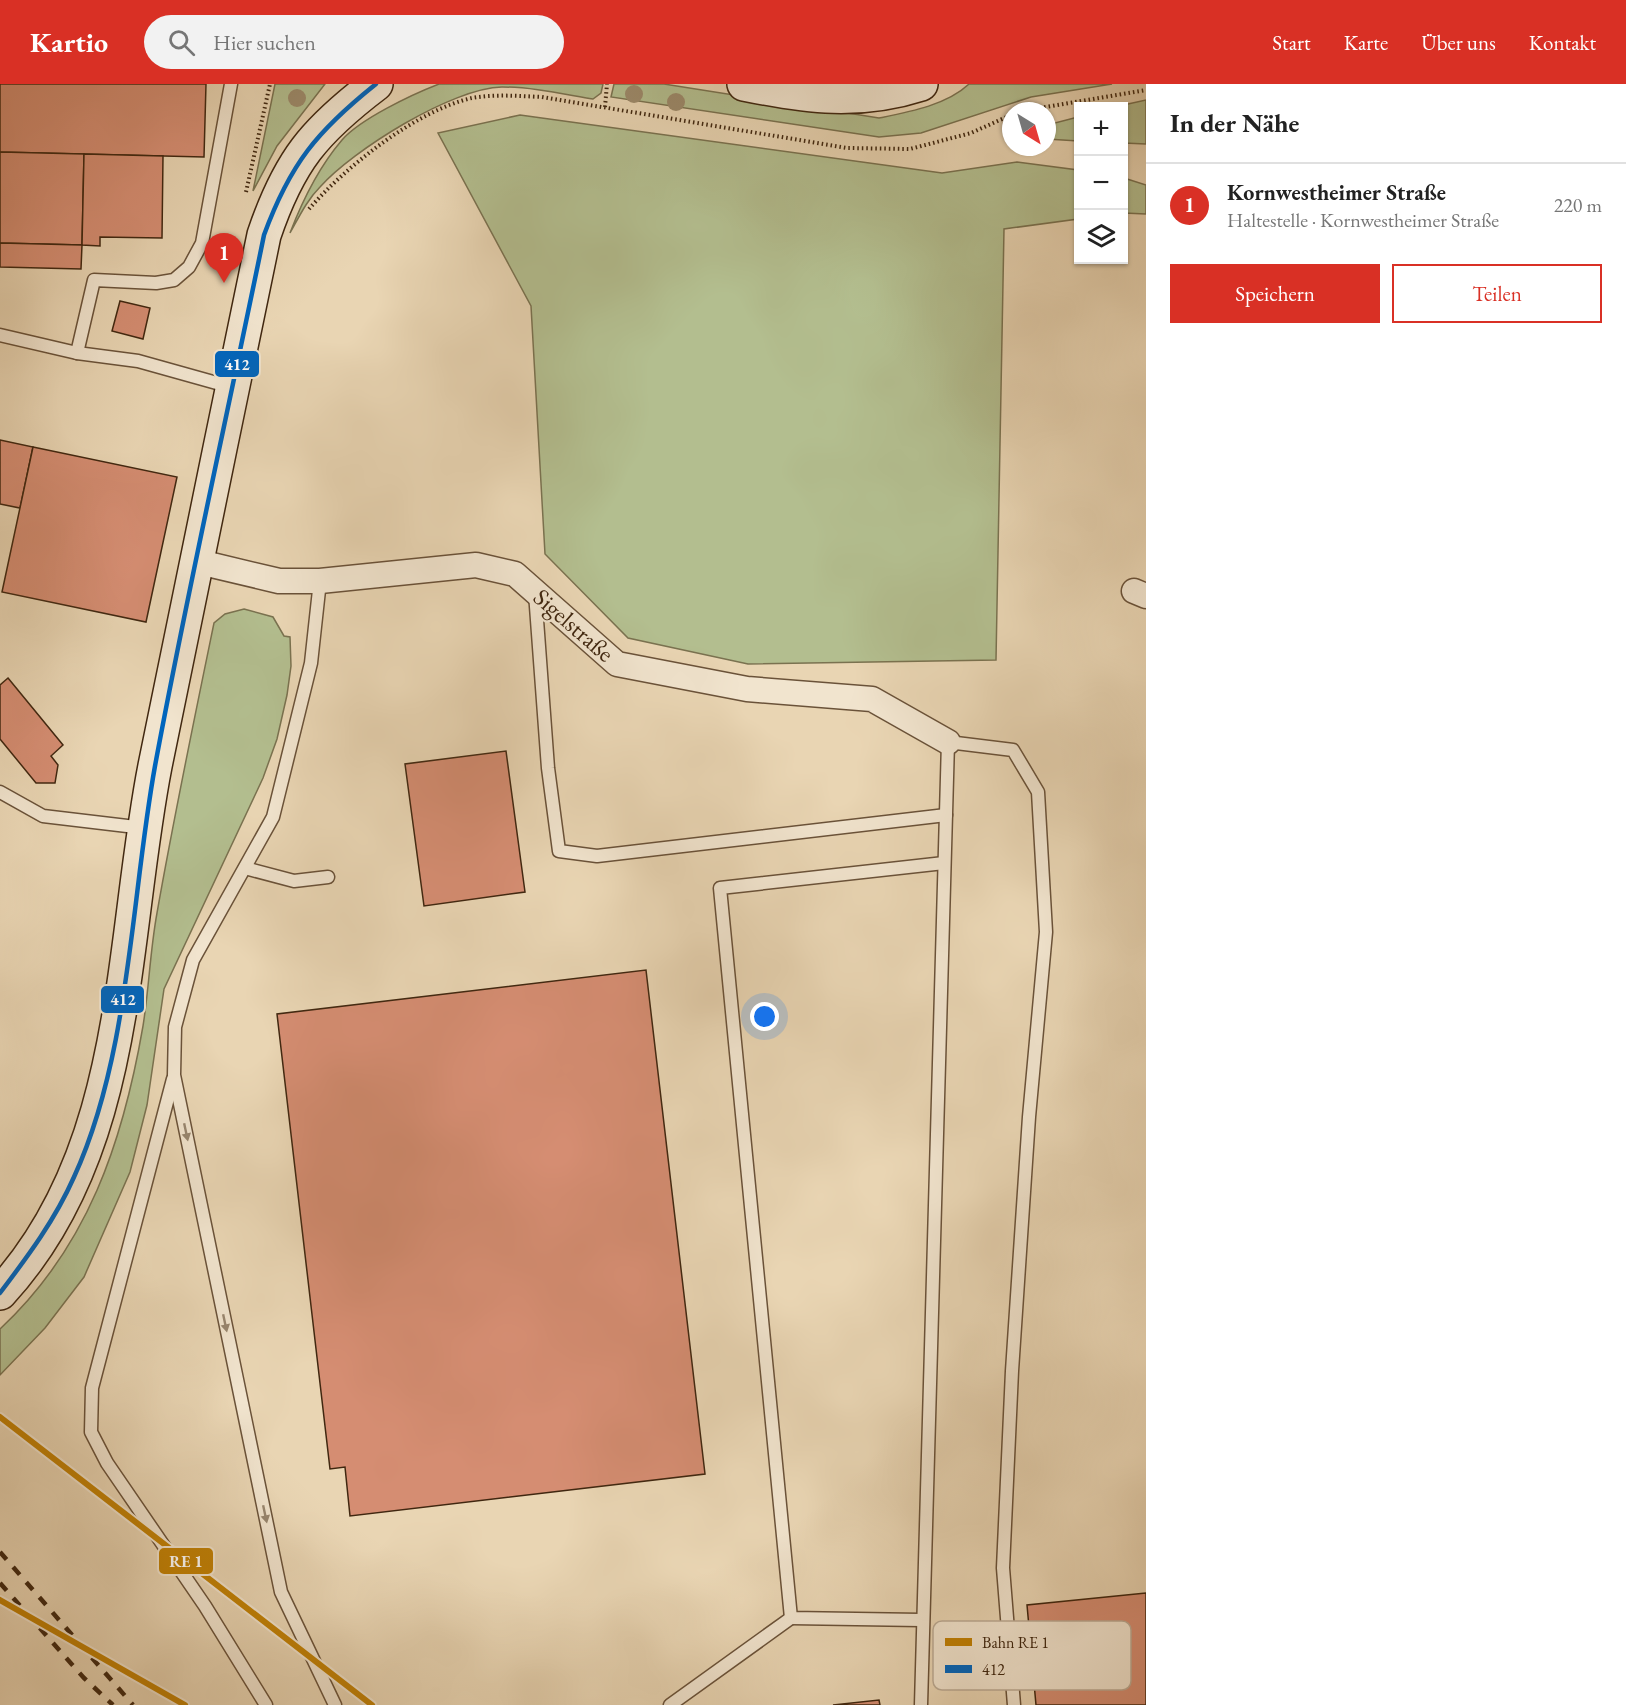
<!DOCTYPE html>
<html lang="de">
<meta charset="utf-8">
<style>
:root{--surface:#fff;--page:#f2f2f2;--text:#222;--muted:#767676;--line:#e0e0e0;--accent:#d93025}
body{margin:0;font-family:"EB Garamond",serif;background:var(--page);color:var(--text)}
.controls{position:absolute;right:18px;top:18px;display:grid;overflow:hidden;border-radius:0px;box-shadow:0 2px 4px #0004}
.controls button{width:54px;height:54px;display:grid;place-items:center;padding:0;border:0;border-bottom:2px solid var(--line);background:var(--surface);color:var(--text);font:30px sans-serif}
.compass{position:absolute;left:1002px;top:18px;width:54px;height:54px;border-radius:50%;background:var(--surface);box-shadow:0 2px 4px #0004;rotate:143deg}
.you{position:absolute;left:765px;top:933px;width:21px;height:21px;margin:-15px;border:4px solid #fff;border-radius:50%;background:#1a73e8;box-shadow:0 0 0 9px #1a73e833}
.badge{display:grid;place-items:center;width:39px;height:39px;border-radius:50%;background:var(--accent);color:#fff;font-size:20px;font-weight:700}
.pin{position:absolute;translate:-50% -50px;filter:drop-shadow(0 2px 3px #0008)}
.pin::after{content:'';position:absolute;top:32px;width:21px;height:18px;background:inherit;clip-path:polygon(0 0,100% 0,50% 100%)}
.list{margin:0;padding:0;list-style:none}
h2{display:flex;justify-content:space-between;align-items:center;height:78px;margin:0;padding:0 24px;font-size:26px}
h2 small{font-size:20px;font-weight:400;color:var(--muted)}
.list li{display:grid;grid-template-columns:39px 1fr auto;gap:18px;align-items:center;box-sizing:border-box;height:84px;padding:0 24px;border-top:2px solid var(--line)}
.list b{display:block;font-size:22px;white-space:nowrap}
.list p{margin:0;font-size:20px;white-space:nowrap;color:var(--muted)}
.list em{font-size:20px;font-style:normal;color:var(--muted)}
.actions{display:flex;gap:12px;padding:18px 24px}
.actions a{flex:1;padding:14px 0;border:2px solid var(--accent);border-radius:0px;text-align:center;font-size:21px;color:var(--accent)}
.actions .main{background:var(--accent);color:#fff}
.icon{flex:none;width:33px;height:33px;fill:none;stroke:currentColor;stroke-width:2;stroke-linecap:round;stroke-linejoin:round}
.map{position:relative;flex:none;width:1146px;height:1621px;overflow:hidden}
header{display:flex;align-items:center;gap:36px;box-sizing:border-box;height:84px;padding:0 30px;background:var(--accent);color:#fff}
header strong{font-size:28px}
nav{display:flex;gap:33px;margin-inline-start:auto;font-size:21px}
.search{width:420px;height:54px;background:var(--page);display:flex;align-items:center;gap:15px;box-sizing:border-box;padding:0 21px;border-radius:33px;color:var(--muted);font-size:22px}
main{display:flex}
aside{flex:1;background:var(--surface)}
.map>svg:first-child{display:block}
.green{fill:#b3be8f;stroke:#7a7250;stroke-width:1.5}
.building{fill:#d58d72;stroke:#402710;stroke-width:1.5}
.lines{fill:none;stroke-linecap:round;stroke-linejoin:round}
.lane-casing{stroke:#6a5239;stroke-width:15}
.street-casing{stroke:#6a5239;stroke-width:27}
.secondary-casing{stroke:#402710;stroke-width:36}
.path{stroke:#402710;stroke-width:4;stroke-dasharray:1.5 3;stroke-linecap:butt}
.lane{stroke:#f1e4ce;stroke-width:12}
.street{stroke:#f1e4ce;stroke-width:24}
.secondary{stroke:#f1e4ce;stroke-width:33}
.rail{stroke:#402710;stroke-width:4.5;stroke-dasharray:10 10;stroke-linecap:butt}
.bus-1-casing{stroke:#f1e4ce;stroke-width:9}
.bus-1{stroke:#0065bd;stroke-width:4.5}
.rail-1-casing{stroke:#f1e4ce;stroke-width:10}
.rail-1{stroke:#c08005;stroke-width:6}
.tree{fill:#9c8a6b}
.oneway{fill:#98866f}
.labels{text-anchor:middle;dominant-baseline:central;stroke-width:4.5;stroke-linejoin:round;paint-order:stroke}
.street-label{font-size:24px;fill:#402710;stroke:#f1e4ce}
.key{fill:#f1e4ce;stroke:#bcab95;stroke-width:1.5}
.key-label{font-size:16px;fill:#402710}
.line-badge{stroke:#f1e4ce;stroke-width:2}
.badge-label{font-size:16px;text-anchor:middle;font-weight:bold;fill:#fff}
</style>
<header>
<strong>Kartio</strong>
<div class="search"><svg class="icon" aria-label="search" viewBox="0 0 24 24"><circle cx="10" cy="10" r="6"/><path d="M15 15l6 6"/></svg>Hier suchen</div>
<nav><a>Start</a><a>Karte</a><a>Über uns</a><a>Kontakt</a></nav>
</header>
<main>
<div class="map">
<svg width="1146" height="1621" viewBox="0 0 1146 1621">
<rect width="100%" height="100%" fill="#e9d5b3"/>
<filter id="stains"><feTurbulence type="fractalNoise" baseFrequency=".00333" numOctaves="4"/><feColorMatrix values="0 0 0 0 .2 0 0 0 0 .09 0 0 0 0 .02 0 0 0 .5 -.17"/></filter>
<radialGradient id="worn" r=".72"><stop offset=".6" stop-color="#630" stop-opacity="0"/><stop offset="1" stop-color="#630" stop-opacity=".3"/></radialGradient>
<!-- green -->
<g class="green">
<path d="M275 0H325L277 62 253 107Z"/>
<path d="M439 0H603L601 9 593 15C563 10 532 3 502 3 452 4 353 66 320 103 307 116 299 133 290 149 303 115 318 84 342 56 360 35 413 10 439 0Z"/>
<path d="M614 0H664L879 34C909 28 947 21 969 0H1112L1031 13 921 49 879 53 611 13Z"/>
<path d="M1146 16V60L1124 59V22H1119Z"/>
<path d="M520 31 942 89 1017 78 1078 86V135L1004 145 996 576 748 580 628 554 545 470 531 222 438 49Z"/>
<path d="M1078 33V57L1047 55V41Z"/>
<path d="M1124 94 1146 101V130L1124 129Z"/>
<path d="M244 525 273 533 284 552 290 553 291 582 287 611 277 655 263 694 164 905 147 1021 130 1088 84 1193 45 1244 0 1291V1245C88 1163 123 1058 143 942 149 905 150 867 157 829 174 732 194 636 214 539L225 530Z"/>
</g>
<!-- building -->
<g class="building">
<path d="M0 0H206L204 73 0 68Z"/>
<path d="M0 68 84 70 82 161 0 159Z"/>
<path d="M84 70 163 72 162 154 100 153V162L82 161Z"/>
<path d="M0 159 82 161 81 185 0 183Z"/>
<path d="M120 217 150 224 143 255 112 247Z"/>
<path d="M0 356 33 363 20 424 0 420Z"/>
<path d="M33 363 177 393 146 538 2 508Z"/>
<path d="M8 594 63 661 51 672 58 681 55 699H36L0 655V601Z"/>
<path d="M506 667 525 808 424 822 405 680Z"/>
<path d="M646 886 705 1390 350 1432 345 1383 330 1385 277 930Z"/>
<path d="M1146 1509V1621H1036L1027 1521Z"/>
<path d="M879 1616 880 1621H833Z"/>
</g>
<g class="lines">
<defs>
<g id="lane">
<path d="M0 251 77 269 138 277 231 303"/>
<path d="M77 269 94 196 156 199 174 196 189 183 202 159 231 0"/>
<path d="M320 497 311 579 273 733 193 876 175 943 174 991 281 1508 335 1621"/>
<path d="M535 509 548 684 559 767 597 772 946 731"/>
<path d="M0 708 43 732 144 744"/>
<path d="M245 784 294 797 328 793"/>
<path d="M173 995 92 1304 91 1348 107 1379 205 1522 266 1621"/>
<path d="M921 1536 791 1534 720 804 944 779"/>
<path d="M670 1621 791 1534"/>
<path d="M921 1621 948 658 1013 666 1038 708 1046 848 1029 1033 1012 1287 1003 1484 1014 1621"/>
</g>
<g id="street">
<path d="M195 477 279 497H320L476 481 515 490 617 580 747 605 872 615 948 658"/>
<path d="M1134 507 1146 512"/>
</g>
<g id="secondary">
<path d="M744 0C807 13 859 20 921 0"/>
<path d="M0 1209C132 1066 120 861 155 682 190 505 228 328 264 151 289 77 314 47 376 0"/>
</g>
</defs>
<!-- lane casing -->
<use href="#lane" class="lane-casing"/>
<!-- street casing -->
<use href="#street" class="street-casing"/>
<!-- secondary casing -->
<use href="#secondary" class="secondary-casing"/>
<!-- path -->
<g class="path">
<path d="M605 23 607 0"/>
<path d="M1022 27 1146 6"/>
<path d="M246 108 270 0"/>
<path d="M309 125C345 83 417 26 472 14 495 10 518 12 542 13L847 64 910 65 971 49 1011 31"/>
</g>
<!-- lane -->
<use href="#lane" class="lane"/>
<!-- street -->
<use href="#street" class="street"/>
<!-- secondary -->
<use href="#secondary" class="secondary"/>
<!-- rail -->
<g class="rail">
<path d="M0 1468 133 1621"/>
<path d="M0 1499 84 1594 113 1621"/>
</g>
<defs>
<path id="bus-1" d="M0 1209C28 1172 55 1136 74 1093 130 971 131 814 155 682 188 504 228 328 264 151 290 80 317 47 376 0"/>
</defs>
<!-- bus-1 casing -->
<use href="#bus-1" class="bus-1-casing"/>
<!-- bus-1 -->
<use href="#bus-1" class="bus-1"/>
<defs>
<g id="rail-1">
<path d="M0 1333 372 1621"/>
<path d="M0 1516 185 1621"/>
</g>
</defs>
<!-- rail-1 casing -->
<use href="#rail-1" class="rail-1-casing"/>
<!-- rail-1 -->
<use href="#rail-1" class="rail-1"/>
</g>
<!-- trees -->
<g class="tree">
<circle cx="634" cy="10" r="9"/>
<circle cx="297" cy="14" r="9"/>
<circle cx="676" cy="18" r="9"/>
</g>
<!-- one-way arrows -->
<defs><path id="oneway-solid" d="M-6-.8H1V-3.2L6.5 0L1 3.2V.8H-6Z" transform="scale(1.5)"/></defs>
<g class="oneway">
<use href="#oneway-solid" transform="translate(186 1048) rotate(78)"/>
<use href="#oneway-solid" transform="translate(225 1239) rotate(78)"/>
<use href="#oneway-solid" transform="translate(265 1430) rotate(78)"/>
</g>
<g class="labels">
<!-- street labels -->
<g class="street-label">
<text transform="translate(574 541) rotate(41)">Sigelstraße</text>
</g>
</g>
<!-- legend -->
<rect x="933" y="1537" width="198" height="69" rx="9" class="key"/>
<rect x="945" y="1554" width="27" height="8" fill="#c08005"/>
<rect x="945" y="1581" width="27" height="8" fill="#0065bd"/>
<g class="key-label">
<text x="982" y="1564">Bahn RE 1</text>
<text x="982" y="1591">412</text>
</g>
<g class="line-badge">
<rect x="214" y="266" width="46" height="28" rx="6" fill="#0065bd"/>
<rect x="100" y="901" width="45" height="29" rx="6" fill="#0065bd"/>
<rect x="158" y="1463" width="56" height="28" rx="6" fill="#c08005"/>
</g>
<g class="badge-label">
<text x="237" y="286">412</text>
<text x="123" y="921">412</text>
<text x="186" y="1483">RE 1</text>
</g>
<rect width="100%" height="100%" filter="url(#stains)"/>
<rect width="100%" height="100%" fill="url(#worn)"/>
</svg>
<div class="controls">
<button>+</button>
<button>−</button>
<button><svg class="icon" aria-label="layers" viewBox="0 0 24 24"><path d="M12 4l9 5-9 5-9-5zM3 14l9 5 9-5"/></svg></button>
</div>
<svg class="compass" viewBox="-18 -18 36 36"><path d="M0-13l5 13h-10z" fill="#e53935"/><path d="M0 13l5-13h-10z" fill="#767676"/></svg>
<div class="you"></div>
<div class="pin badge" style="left:224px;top:199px">1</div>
</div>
<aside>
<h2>In der Nähe<small></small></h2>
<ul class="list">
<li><span class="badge">1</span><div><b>Kornwestheimer Straße</b><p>Haltestelle · Kornwestheimer Straße</p></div><em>220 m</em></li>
</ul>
<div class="actions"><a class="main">Speichern</a><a>Teilen</a></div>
</aside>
</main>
